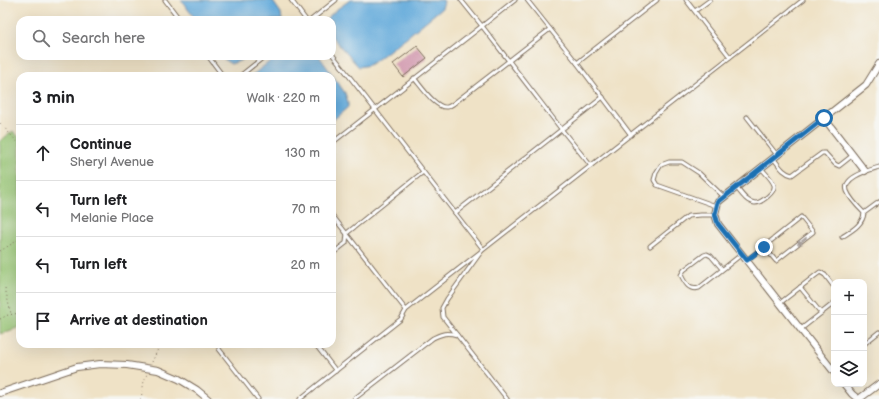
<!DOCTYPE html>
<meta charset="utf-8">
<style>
:root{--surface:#fff;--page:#f6f6f6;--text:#202124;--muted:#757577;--line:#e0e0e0}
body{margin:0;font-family:"Balsamiq Sans",sans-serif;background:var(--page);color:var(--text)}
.controls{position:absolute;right:12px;bottom:12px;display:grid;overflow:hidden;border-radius:8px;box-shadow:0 4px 16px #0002}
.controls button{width:36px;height:36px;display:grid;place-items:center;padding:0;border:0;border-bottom:1px solid var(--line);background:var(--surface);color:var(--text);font:20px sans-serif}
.stop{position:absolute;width:12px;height:12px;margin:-9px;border:3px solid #1f6fb2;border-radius:50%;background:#fff}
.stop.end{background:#1f6fb2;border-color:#fff;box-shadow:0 1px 4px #0008}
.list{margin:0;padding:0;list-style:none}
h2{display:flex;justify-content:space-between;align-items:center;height:52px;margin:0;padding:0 16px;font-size:17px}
h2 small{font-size:13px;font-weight:400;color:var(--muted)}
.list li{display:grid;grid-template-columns:26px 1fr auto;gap:12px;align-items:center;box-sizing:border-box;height:56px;padding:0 16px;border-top:1px solid var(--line)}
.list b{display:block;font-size:15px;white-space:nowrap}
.list p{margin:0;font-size:13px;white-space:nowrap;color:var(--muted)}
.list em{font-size:13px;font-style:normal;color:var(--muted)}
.icon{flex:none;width:22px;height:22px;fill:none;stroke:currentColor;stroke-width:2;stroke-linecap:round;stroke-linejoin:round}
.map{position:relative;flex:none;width:879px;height:399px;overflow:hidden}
.search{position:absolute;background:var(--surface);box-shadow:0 4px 16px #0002;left:16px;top:16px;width:320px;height:44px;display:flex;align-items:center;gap:10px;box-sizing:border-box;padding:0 14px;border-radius:12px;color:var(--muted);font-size:15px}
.panel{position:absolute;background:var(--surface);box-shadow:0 4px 16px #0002;left:16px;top:72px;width:320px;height:276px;border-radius:12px}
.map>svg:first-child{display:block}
.green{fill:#96c472;stroke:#687748}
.water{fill:#65abdb;stroke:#506a7c}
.building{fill:#d197ad}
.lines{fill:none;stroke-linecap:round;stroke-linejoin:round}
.service-casing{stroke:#7a6a59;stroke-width:5}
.minor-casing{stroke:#7a6a59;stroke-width:8}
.path{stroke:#7a6a59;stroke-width:1;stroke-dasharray:1 3;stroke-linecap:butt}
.service{stroke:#fff;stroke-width:3}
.minor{stroke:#fff;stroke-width:6}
.oneway{fill:#a79f9a}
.route{stroke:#1f6fb2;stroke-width:5}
</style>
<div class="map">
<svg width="879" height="399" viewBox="0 0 879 399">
<rect width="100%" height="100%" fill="#f6f6f2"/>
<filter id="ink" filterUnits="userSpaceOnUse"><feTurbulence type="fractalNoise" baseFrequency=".025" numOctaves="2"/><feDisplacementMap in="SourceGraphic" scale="8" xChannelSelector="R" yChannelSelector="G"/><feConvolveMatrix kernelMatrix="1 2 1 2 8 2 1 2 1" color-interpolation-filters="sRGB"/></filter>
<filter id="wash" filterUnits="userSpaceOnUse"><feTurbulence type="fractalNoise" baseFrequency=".012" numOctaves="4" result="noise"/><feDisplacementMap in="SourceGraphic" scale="16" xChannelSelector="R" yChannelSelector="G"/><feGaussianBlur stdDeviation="0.9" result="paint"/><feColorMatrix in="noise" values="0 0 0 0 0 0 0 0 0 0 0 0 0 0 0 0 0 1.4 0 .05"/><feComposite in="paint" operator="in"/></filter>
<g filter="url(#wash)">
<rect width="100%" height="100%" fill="#efe2c6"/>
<!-- green -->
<path class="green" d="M13 131 20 138V327L0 334V141Z"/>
<!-- water -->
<g class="water">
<path d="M181 0H272L281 13 282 20H196Z"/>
<path d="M350 0H443L444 2 442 8 408 36 378 59 369 65 359 67 356 64 332 37V20H325L337 9Z"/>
<path d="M222 56H247L242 60 231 64 226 61Z"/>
<path d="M277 56H319L345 93 348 103V107L332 121V76H251Z"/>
</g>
<g id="blocks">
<!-- building -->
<path class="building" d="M417 46 427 58 403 77 393 64Z"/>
</g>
</g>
<g filter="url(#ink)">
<use href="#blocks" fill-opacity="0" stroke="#7a6a59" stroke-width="1"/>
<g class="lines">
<defs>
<g id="service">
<path d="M165 0 180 20"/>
<path d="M291 0 306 20"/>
<path d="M461 0 482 26 515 0"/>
<path d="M527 0 577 63 631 135"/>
<path d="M686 0 730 57"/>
<path d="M695 11 710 0"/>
<path d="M311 20 336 0"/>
<path d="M332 54 483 249 447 299 442 308 443 317 457 335"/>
<path d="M208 56 223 76"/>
<path d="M577 63 657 0"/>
<path d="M240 76 265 56"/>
<path d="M414 78C421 86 436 109 447 107 448 107 453 104 453 104L550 29"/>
<path d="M747 117 777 155"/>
<path d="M332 143 482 26 562 130 591 166"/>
<path d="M773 158C779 165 783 173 792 175L822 153H825L835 164 839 166 853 155"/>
<path d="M736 187C741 193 746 202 755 203 761 203 776 192 774 185 772 179 765 173 761 168"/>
<path d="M716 206 657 185 654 180 656 173 661 165 669 162H682L699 173 724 197"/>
<path d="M455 213 603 97"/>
<path d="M864 213C858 207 850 199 847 191 842 177 870 170 879 167"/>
<path d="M332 215 406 310"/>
<path d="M842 237C851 231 863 225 864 213L879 202"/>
<path d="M650 246 688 216 701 215H716"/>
<path d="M332 254 346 243 347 233 423 172"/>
<path d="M747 260 801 217 813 232 776 261 764 247"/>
<path d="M722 269 711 256 707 254 704 255 684 270 681 275C685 283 689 291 699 288L742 254"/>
<path d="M800 287 821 313"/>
<path d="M780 303 816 275 820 272 825 275 834 287"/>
<path d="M801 329 834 303"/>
<path d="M219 344V349L258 399"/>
<path d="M315 344 336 371"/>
<path d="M864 344 879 332"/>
<path d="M300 399 401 319 406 310 803 0"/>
<path d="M354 399 433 338C442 334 446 332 457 335L507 399"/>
</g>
<g id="minor">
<path d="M824 118 865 171"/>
<path d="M834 372 718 224 715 214 718 202 866 85 879 64"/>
<path d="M844 384 852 394 858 399"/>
<path d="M0 393 77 367 100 364 127 365 158 370 179 379 197 390 208 399"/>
<path d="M859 399 879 384"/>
</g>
</defs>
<!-- service casing -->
<use href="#service" class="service-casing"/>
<!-- minor casing -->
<use href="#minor" class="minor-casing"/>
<!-- path -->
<g class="path">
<path d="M0 123 20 145"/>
<path d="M0 251 20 239"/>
<path d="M5 288 11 314"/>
<path d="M0 319 8 315 20 313"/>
<path d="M152 362 158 349V344"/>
<path d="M141 399 144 381 147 374"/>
</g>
<!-- service -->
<use href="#service" class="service"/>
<!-- minor -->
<use href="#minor" class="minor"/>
</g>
<!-- one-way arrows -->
<defs><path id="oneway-solid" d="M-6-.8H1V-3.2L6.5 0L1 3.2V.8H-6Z"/></defs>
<use class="oneway" href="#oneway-solid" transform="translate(802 241) rotate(142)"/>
</g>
<g class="lines" filter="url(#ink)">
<!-- route -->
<path class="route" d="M764 247 747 260 718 224 715 214 718 202 824 118"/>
</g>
</svg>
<div class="controls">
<button>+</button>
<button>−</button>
<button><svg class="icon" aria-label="layers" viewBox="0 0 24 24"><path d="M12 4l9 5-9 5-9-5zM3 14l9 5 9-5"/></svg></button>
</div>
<div class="stop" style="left:824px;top:118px"></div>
<div class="stop end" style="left:764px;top:247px"></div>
<div class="search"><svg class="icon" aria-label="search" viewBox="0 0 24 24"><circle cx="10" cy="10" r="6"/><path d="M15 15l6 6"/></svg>Search here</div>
<section class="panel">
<h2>3 min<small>Walk · 220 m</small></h2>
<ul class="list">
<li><svg class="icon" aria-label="ahead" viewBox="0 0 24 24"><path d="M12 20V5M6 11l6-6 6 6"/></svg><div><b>Continue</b><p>Sheryl Avenue</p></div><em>130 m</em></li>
<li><svg class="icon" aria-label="left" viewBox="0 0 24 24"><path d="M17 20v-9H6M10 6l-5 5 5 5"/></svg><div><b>Turn left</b><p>Melanie Place</p></div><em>70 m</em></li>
<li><svg class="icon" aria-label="left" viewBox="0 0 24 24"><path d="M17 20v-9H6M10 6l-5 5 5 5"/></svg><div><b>Turn left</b></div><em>20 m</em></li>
<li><svg class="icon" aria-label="arrive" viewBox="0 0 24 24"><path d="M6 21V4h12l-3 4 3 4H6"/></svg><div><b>Arrive at destination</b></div></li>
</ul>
</section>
</div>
